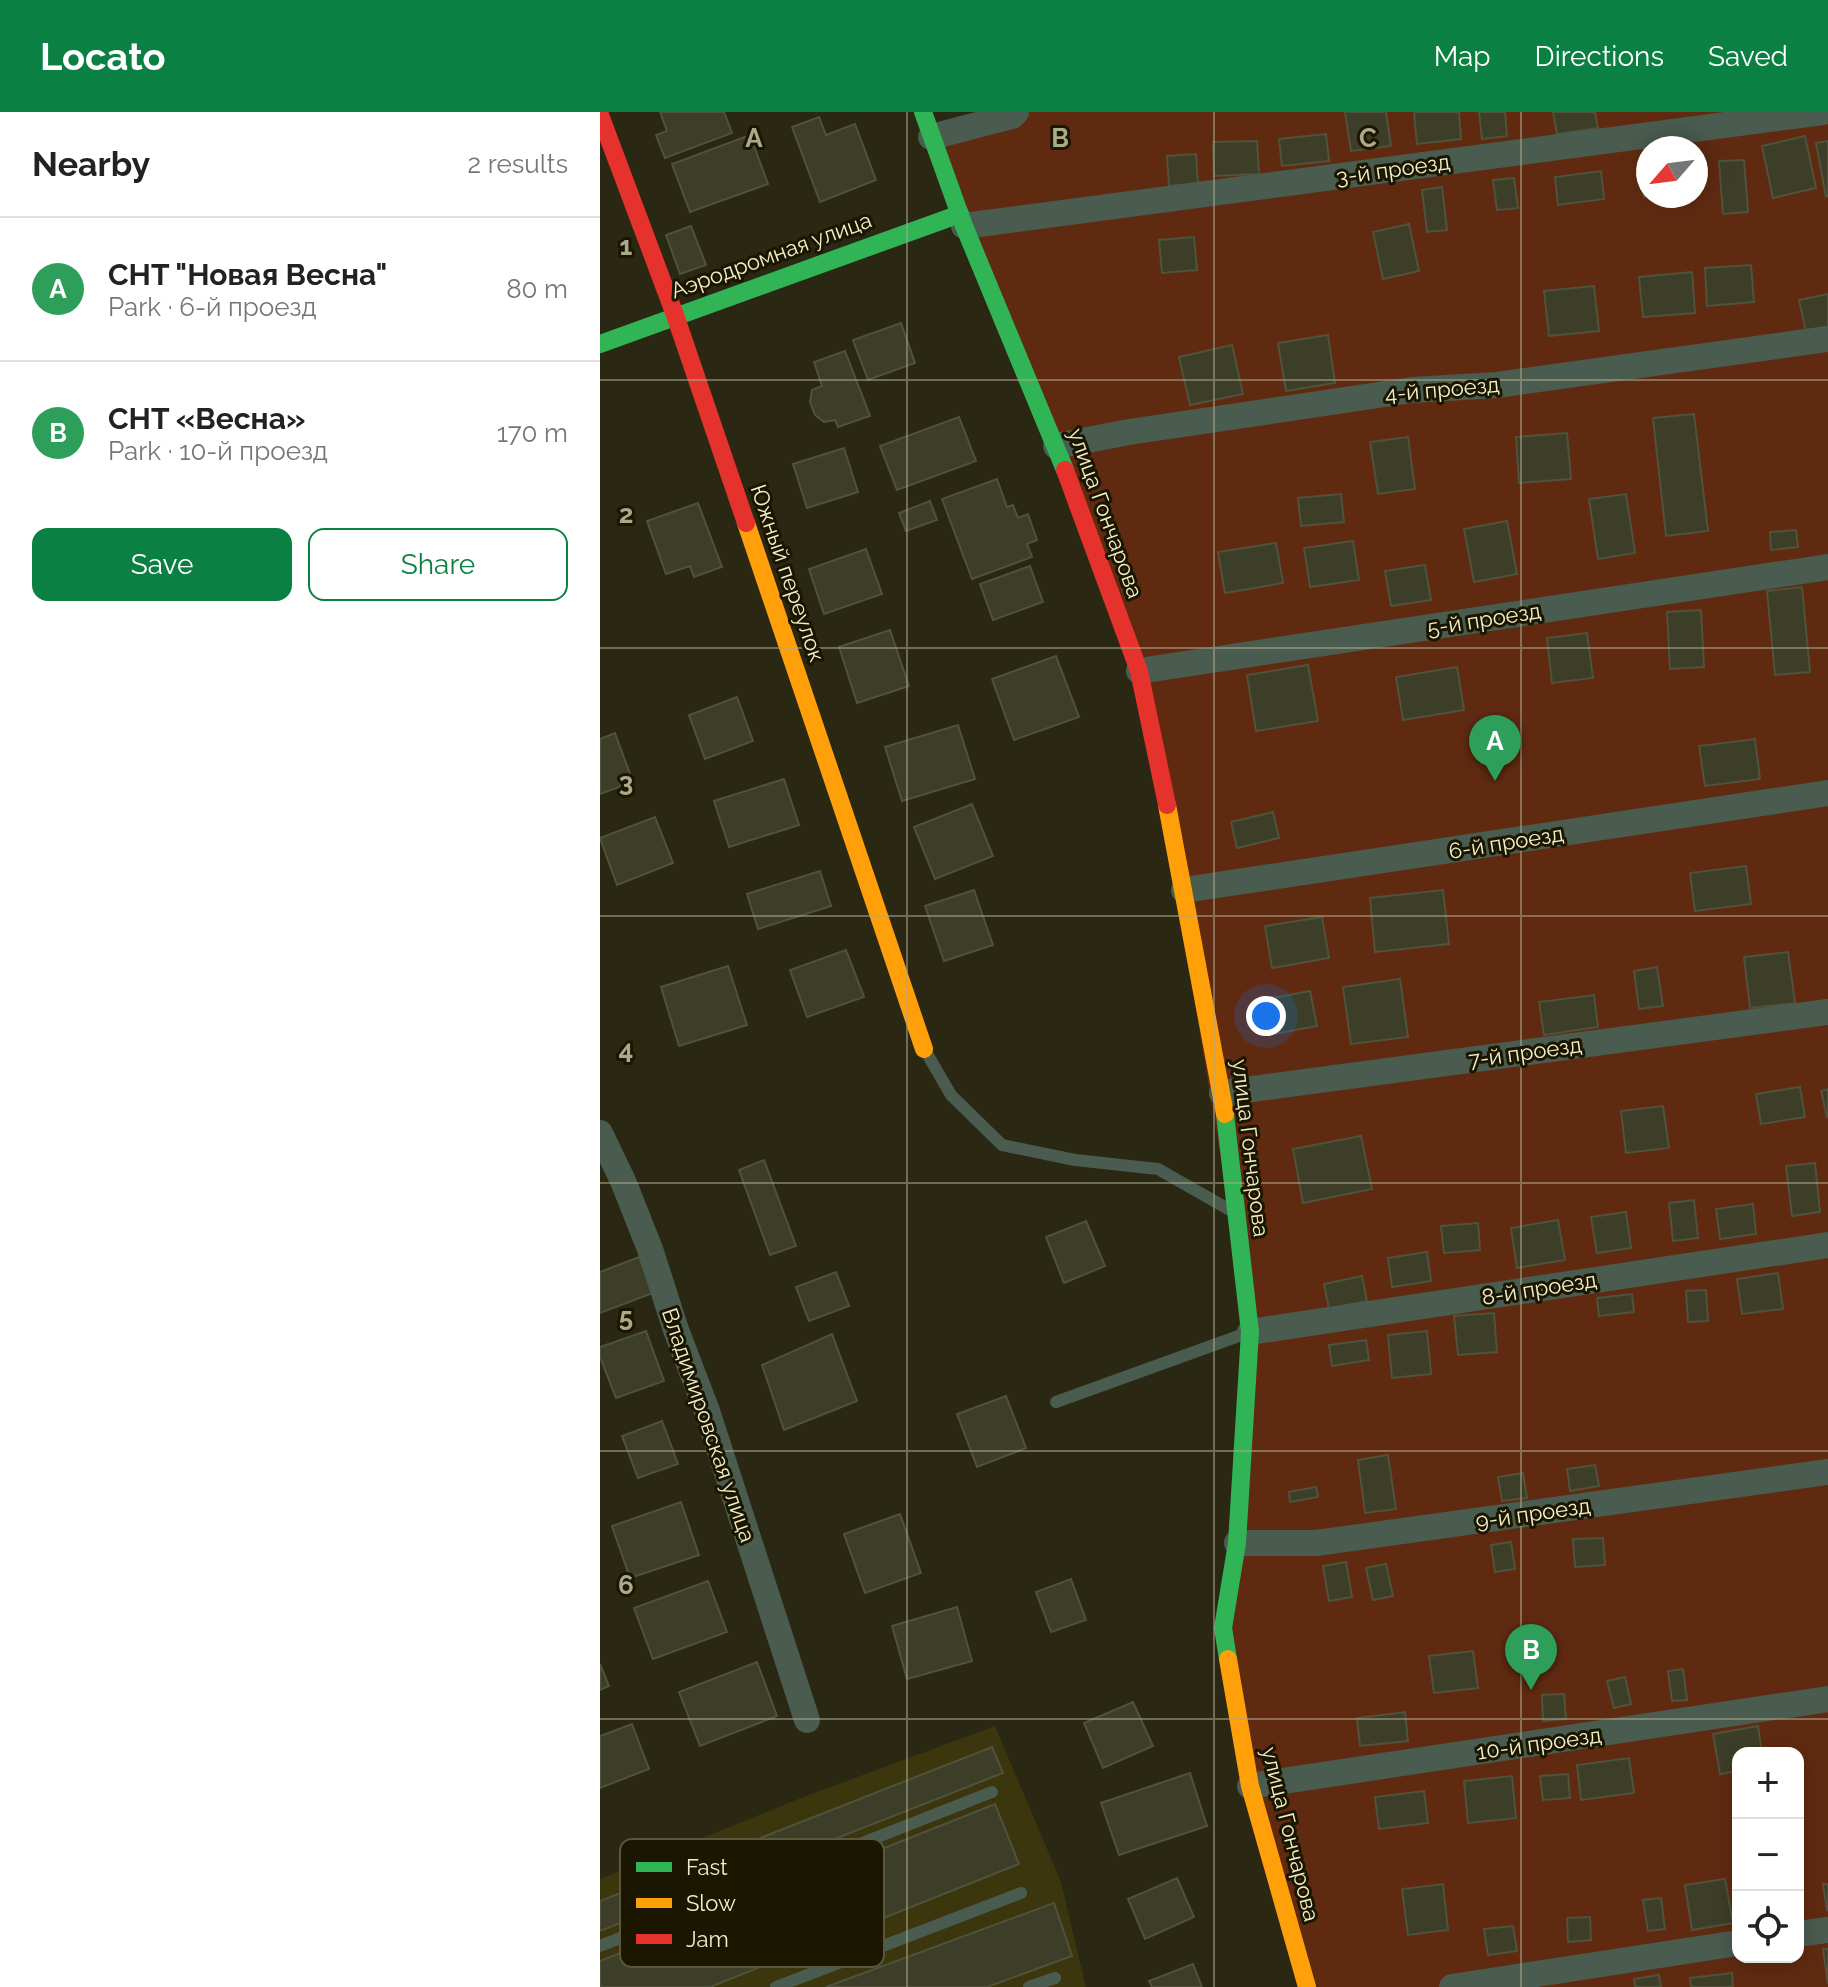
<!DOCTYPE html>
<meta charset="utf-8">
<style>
:root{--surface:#fff;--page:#f6f6f6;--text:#222;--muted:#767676;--line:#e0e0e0;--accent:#0b8043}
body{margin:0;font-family:Raleway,sans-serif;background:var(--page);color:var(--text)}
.controls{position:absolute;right:24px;bottom:24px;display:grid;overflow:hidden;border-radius:16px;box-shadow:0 4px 20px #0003}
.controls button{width:72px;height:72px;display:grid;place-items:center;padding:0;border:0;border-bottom:2px solid var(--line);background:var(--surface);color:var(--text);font:40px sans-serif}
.compass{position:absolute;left:1036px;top:24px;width:72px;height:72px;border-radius:50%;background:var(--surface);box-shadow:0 4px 20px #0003;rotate:242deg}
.you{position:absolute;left:666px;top:904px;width:28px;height:28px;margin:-20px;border:6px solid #fff;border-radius:50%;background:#1a73e8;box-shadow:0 0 0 12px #1a73e833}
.badge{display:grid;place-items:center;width:52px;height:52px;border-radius:50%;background:var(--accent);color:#fff;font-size:26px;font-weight:700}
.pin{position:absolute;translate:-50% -66px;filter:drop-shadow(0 2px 4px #0008)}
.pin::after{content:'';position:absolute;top:42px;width:28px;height:24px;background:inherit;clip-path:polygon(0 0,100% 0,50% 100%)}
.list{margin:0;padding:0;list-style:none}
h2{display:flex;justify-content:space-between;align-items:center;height:104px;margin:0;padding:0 32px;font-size:34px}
h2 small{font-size:26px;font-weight:400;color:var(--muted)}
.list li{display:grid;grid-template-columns:52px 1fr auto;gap:24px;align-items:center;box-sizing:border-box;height:144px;padding:0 32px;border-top:2px solid var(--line)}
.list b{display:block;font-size:30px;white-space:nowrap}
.list p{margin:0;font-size:26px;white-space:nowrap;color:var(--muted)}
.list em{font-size:26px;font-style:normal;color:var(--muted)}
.actions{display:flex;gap:16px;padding:24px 32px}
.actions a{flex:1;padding:18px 0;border:2px solid var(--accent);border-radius:16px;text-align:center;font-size:28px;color:var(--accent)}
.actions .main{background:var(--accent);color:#fff}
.icon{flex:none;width:44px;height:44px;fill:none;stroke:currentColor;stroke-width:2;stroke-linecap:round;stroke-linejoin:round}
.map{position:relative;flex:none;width:1228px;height:1875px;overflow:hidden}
header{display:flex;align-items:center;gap:48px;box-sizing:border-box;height:112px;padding:0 40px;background:var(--accent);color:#fff}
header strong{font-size:38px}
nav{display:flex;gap:44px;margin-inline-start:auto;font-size:28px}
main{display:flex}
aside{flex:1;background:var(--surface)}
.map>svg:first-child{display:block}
.built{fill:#3b360e}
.green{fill:#602a11;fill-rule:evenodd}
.building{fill:#3d3e28;stroke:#51523b;stroke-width:2}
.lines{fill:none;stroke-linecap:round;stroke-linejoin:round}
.lane{stroke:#495c4f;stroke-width:12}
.street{stroke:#495c4f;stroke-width:26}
.fast{stroke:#30b455;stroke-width:18}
.slow{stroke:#ff9f0a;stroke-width:18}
.jam{stroke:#e5322d;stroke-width:18}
.grid{fill:none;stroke:#aca88a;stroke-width:2;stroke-opacity:0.55}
.labels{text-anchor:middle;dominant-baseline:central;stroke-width:6;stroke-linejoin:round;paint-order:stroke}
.street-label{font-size:22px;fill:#f2eecb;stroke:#1a1600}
.key{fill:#1a1600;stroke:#5b573d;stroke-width:2}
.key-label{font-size:22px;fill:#f2eecb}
.grid-label{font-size:26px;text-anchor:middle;font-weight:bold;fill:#aca88a;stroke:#1a1600;stroke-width:6;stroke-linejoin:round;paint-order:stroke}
</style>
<header>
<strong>Locato</strong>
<nav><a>Map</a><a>Directions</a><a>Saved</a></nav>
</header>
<main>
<aside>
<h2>Nearby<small>2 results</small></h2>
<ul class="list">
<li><span class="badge" style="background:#2e9e5b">A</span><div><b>СНТ &quot;Новая Весна&quot;</b><p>Park · 6-й проезд</p></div><em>80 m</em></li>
<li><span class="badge" style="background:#2e9e5b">B</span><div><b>СНТ «Весна»</b><p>Park · 10-й проезд</p></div><em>170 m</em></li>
</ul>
<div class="actions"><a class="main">Save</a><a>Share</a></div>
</aside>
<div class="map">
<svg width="1228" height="1875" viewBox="0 0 1228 1875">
<rect width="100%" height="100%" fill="#2a2712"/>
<!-- built -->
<path class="built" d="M395 1614 461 1770 486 1875H0V1767L206 1684Z"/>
<!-- green -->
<path class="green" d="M416 0H1228V1875H707L623 1516 650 1220 539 559 331 25ZM1048 36H1096V84H1048ZM1138 1641H1198V1845H1138Z"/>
<!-- building -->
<g class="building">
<path d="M60 0H124L132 21 65 46 56 23 67 19Z"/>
<path d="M745 0H786L791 34 751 39Z"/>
<path d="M814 0H859L861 27 817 32Z"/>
<path d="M879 0H905L907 24 882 27Z"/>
<path d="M953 0H995L998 16 957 22Z"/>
<path d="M219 5 226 23 255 12 276 68 220 90 192 15Z"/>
<path d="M726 22 729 49 682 54 679 27Z"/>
<path d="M150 23 168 72 90 100 72 52Z"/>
<path d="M1205 24 1216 76 1173 86 1162 34Z"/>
<path d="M657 29 659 62 614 64 613 30Z"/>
<path d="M1228 29V84L1226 85 1216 31Z"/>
<path d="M596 42 598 72 569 74 567 44Z"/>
<path d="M1144 48 1148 100 1123 102 1119 49Z"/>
<path d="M1048 49V84H1052L1044 85 1038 50Z"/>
<path d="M1001 59 1004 87 958 93 955 65Z"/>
<path d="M914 66 918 96 897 98 893 68Z"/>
<path d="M842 75 847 118 827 120 822 78Z"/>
<path d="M809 112 819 159 783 167 773 120Z"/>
<path d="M91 114 106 153 80 162 66 123Z"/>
<path d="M594 125 597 158 562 161 559 128Z"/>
<path d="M1151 153 1154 190 1107 194 1105 156Z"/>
<path d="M1092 160 1095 201 1043 205 1039 165Z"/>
<path d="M994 174 999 219 949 224 944 179Z"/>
<path d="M1228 182V216L1206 220 1199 188Z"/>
<path d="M301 211 315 251 268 268 253 228Z"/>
<path d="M728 223 735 271 686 279 678 231Z"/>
<path d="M632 233 643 282 590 293 579 245Z"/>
<path d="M245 239 270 304 238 315 235 308 224 310 215 303 210 290 212 278 222 274 214 250Z"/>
<path d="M1094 302 1108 419 1066 424 1053 306Z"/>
<path d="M359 305 376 349 297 378 280 334Z"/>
<path d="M967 321 971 367 919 371 916 325Z"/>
<path d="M808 325 815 377 778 382 770 330Z"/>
<path d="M244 336 258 380 207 396 193 352Z"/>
<path d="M397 367 407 395 413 393 418 406 428 402 437 428 427 432 432 445 372 467 342 387Z"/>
<path d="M741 382 744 410 701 414 698 386Z"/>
<path d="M1026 382 1035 441 998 447 989 387Z"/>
<path d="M330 389 337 408 306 419 299 401Z"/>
<path d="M98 391 122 455 94 465 90 454 66 462 47 409Z"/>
<path d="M907 409 917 462 874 470 864 417Z"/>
<path d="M1196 418 1198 435 1171 438 1170 420Z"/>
<path d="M753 429 759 468 710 475 704 436Z"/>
<path d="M676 431 683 471 625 481 618 440Z"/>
<path d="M266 437 282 482 224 502 209 457Z"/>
<path d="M825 453 831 488 791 494 785 459Z"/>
<path d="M430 454 443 490 393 508 380 472Z"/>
<path d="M1202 475 1210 560 1175 563 1167 479Z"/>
<path d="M1101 498 1104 555 1070 557 1067 500Z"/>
<path d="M290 518 309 574 257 591 239 535Z"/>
<path d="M987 521 993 566 952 571 947 526Z"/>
<path d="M456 544 479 605 414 628 392 567Z"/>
<path d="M708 553 718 609 656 619 647 563Z"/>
<path d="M857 555 864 598 803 608 796 565Z"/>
<path d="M137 585 153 629 105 647 89 603Z"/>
<path d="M358 613 375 667 302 689 285 635Z"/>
<path d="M15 621 33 670 0 682V627Z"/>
<path d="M1155 627 1160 667 1105 674 1099 634Z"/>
<path d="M184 667 199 713 129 735 114 689Z"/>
<path d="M372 692 393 744 335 767 314 715Z"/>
<path d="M673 700 679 726 637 736 631 710Z"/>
<path d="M55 705 73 751 17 773 0 726Z"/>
<path d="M1146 754 1151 792 1095 799 1090 761Z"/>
<path d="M220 759 231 794 158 817 147 782Z"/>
<path d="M374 778 393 833 344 849 325 794Z"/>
<path d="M843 778 849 832 775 840 770 786Z"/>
<path d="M722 805 729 846 672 856 665 814Z"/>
<path d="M246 838 264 885 207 905 190 858Z"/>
<path d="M1188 840 1195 891 1150 896 1144 845Z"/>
<path d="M128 854 147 913 79 934 61 875Z"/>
<path d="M1057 855 1063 894 1039 897 1034 859Z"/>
<path d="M800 867 808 925 751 932 743 875Z"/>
<path d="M710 879 717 914 674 922 668 887Z"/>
<path d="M994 883 998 915 944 923 939 890Z"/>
<path d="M1200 975 1205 1005 1161 1012 1156 982Z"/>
<path d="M1228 977V1004L1227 1005 1221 979Z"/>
<path d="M1063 994 1069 1036 1026 1041 1021 999Z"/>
<path d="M761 1024 772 1077 703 1091 693 1037Z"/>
<path d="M164 1048 196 1134 170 1143 139 1058Z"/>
<path d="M1215 1051 1220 1100 1192 1104 1186 1054Z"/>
<path d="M1094 1088 1098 1126 1073 1129 1069 1091Z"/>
<path d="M1153 1092 1156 1122 1120 1127 1116 1097Z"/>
<path d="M1026 1100 1031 1136 997 1141 991 1105Z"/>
<path d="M958 1108 965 1148 917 1156 911 1116Z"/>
<path d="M486 1109 505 1154 464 1171 446 1125Z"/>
<path d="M878 1111 880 1138 844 1141 841 1114Z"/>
<path d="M827 1140 831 1169 792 1175 788 1146Z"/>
<path d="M39 1145 53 1181 0 1201V1160Z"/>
<path d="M236 1160 249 1194 209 1209 196 1175Z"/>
<path d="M1178 1161 1183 1197 1142 1202 1137 1167Z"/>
<path d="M762 1164 767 1189 729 1197 724 1172Z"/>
<path d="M1106 1178 1108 1209 1088 1210 1086 1179Z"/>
<path d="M1032 1182 1034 1200 999 1204 997 1186Z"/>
<path d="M894 1201 897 1240 858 1243 854 1204Z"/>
<path d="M46 1219 64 1269 16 1286 0 1245V1235Z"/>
<path d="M827 1219 831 1262 792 1266 788 1223Z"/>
<path d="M232 1222 257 1289 184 1318 162 1253Z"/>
<path d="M766 1228 769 1248 732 1254 729 1233Z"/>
<path d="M406 1284 426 1336 377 1355 357 1302Z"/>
<path d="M62 1309 78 1352 38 1366 22 1324Z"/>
<path d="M788 1343 796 1397 765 1401 758 1348Z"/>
<path d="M995 1353 999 1374 970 1379 967 1357Z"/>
<path d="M923 1361 927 1386 902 1389 898 1365Z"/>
<path d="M716 1375 718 1385 690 1390 689 1380Z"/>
<path d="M81 1390 99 1443 30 1466 12 1414Z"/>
<path d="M300 1402 321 1461 265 1481 244 1422Z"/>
<path d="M1003 1426 1005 1453 975 1455 973 1427Z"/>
<path d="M911 1430 915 1457 895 1460 891 1433Z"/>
<path d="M746 1450 752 1485 729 1489 723 1454Z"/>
<path d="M786 1452 793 1484 773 1488 766 1456Z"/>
<path d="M471 1467 486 1508 451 1520 436 1480Z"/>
<path d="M108 1469 127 1520 53 1547 34 1496Z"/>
<path d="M357 1495 372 1549 307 1567 292 1514Z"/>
<path d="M873 1539 878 1576 834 1581 829 1544Z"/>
<path d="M157 1550 177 1604 100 1634 79 1580Z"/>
<path d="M0 1552 9 1574 0 1578Z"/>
<path d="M1083 1557 1087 1588 1072 1589 1068 1559Z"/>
<path d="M1025 1565 1031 1592 1014 1596 1007 1569Z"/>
<path d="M964 1582 966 1607 943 1609 942 1583Z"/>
<path d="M533 1590 553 1634 503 1656 484 1611Z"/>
<path d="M805 1600 808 1629 760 1634 757 1606Z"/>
<path d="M32 1612 49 1657 0 1676V1624Z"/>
<path d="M1158 1614 1162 1641H1138V1659L1120 1662 1113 1622Z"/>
<path d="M392 1635 403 1661 0 1819V1789Z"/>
<path d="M1029 1646 1034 1681 981 1688 977 1653Z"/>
<path d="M590 1661 607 1714 519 1743 501 1691Z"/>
<path d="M968 1662 970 1686 943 1688 940 1664Z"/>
<path d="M912 1664 916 1706 868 1711 864 1669Z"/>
<path d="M824 1679 828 1711 779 1717 775 1685Z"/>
<path d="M395 1692 419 1752 110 1875H0V1849Z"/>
<path d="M577 1766 594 1805 545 1827 528 1787Z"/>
<path d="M1125 1767 1133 1811 1092 1818 1085 1773Z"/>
<path d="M843 1772 848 1818 808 1823 802 1777Z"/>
<path d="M1223 1772H1228V1797L1227 1798Z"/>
<path d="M1061 1786 1065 1817 1048 1819 1043 1788Z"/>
<path d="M454 1791 472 1844 387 1875H226Z"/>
<path d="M990 1805 991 1828 968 1830 967 1806Z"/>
<path d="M913 1814 917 1839 888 1843 884 1817Z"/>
<path d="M1223 1837H1228V1872Z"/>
<path d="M593 1852 602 1875H552L549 1869Z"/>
<path d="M1132 1861 1133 1875H1091L1090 1866Z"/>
<path d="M1059 1863 1061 1875H1035L1034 1867Z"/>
</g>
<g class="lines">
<!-- lane -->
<g class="lane">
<path d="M326 940 351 983 402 1033 475 1048 558 1057 630 1098"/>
<path d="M456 1290 647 1221"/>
<path d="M0 1834 392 1680"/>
<path d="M176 1875 421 1781"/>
<path d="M429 1875 455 1866"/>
</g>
<!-- street -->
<g class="street">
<path d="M331 25 412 4 416 0"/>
<path d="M364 114 1223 0"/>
<path d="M456 334 529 320 812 278 897 273 1228 227"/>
<path d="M539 559 1228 455"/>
<path d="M584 778 1228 681"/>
<path d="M622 981 1228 900"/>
<path d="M0 1021 23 1069 50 1137 76 1218 107 1299 207 1608"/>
<path d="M650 1220 1228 1133"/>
<path d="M637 1431H716L1228 1360"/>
<path d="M650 1674 1228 1587"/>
<path d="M1198 1822 1228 1818"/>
<path d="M852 1875 1138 1831"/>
</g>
<!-- fast -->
<g class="fast">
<path d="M323 0 364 114 465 358"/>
<path d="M0 232 360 102"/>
<path d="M625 1002 650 1220 637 1431 623 1516 628 1547"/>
</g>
<!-- slow -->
<g class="slow">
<path d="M146 411 324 937"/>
<path d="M567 693 625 1002"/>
<path d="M628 1547 650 1674 707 1875"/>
</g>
<!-- jam -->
<g class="jam">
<path d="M0 3 75 203 146 411"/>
<path d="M465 358 539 559 567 693"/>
</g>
</g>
<!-- grid -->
<path class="grid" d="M307 0V1875M614 0V1875M921 0V1875M0 268H1228M0 536H1228M0 804H1228M0 1071H1228M0 1339H1228M0 1607H1228"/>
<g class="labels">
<!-- street labels -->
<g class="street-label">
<text transform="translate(793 57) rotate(-8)">3-й проезд</text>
<text transform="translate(171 143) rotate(-20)">Аэродромная улица</text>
<text transform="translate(842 277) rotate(-5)">4-й проезд</text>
<text transform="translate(506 401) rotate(70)">улица Гончарова</text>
<text transform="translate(188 461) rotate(71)">Южный переулок</text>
<text transform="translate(884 507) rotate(-9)">5-й проезд</text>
<text transform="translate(906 730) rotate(-9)">6-й проезд</text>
<text transform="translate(925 940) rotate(-8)">7-й проезд</text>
<text transform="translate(651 1036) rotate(83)">улица Гончарова</text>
<text transform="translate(939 1176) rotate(-9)">8-й проезд</text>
<text transform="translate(109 1313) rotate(71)">Владимировская улица</text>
<text transform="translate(933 1401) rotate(-8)">9-й проезд</text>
<text transform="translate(939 1631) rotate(-8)">10-й проезд</text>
<text transform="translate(691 1722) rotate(76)">улица Гончарова</text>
</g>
</g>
<!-- legend -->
<rect x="20" y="1727" width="264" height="128" rx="12" class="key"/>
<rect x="36" y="1750" width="36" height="10" fill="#30b455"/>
<rect x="36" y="1786" width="36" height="10" fill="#ff9f0a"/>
<rect x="36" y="1822" width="36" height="10" fill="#e5322d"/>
<g class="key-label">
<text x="86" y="1763">Fast</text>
<text x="86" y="1799">Slow</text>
<text x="86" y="1835">Jam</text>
</g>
<g class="grid-label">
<text x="154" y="35">A</text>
<text x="460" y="35">B</text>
<text x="768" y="35">C</text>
<text x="26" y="143">1</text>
<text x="26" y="411">2</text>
<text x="26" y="679">3</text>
<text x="26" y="947">4</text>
<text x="26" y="1214">5</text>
<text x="26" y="1482">6</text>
</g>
</svg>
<div class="controls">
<button>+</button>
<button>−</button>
<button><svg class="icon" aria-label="locate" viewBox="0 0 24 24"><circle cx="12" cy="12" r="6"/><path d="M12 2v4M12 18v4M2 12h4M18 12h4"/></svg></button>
</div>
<svg class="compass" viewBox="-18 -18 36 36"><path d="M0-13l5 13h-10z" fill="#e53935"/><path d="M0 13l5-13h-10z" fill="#767676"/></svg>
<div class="you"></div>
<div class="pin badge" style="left:895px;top:669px;background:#2e9e5b">A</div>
<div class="pin badge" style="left:931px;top:1578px;background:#2e9e5b">B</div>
</div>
</main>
